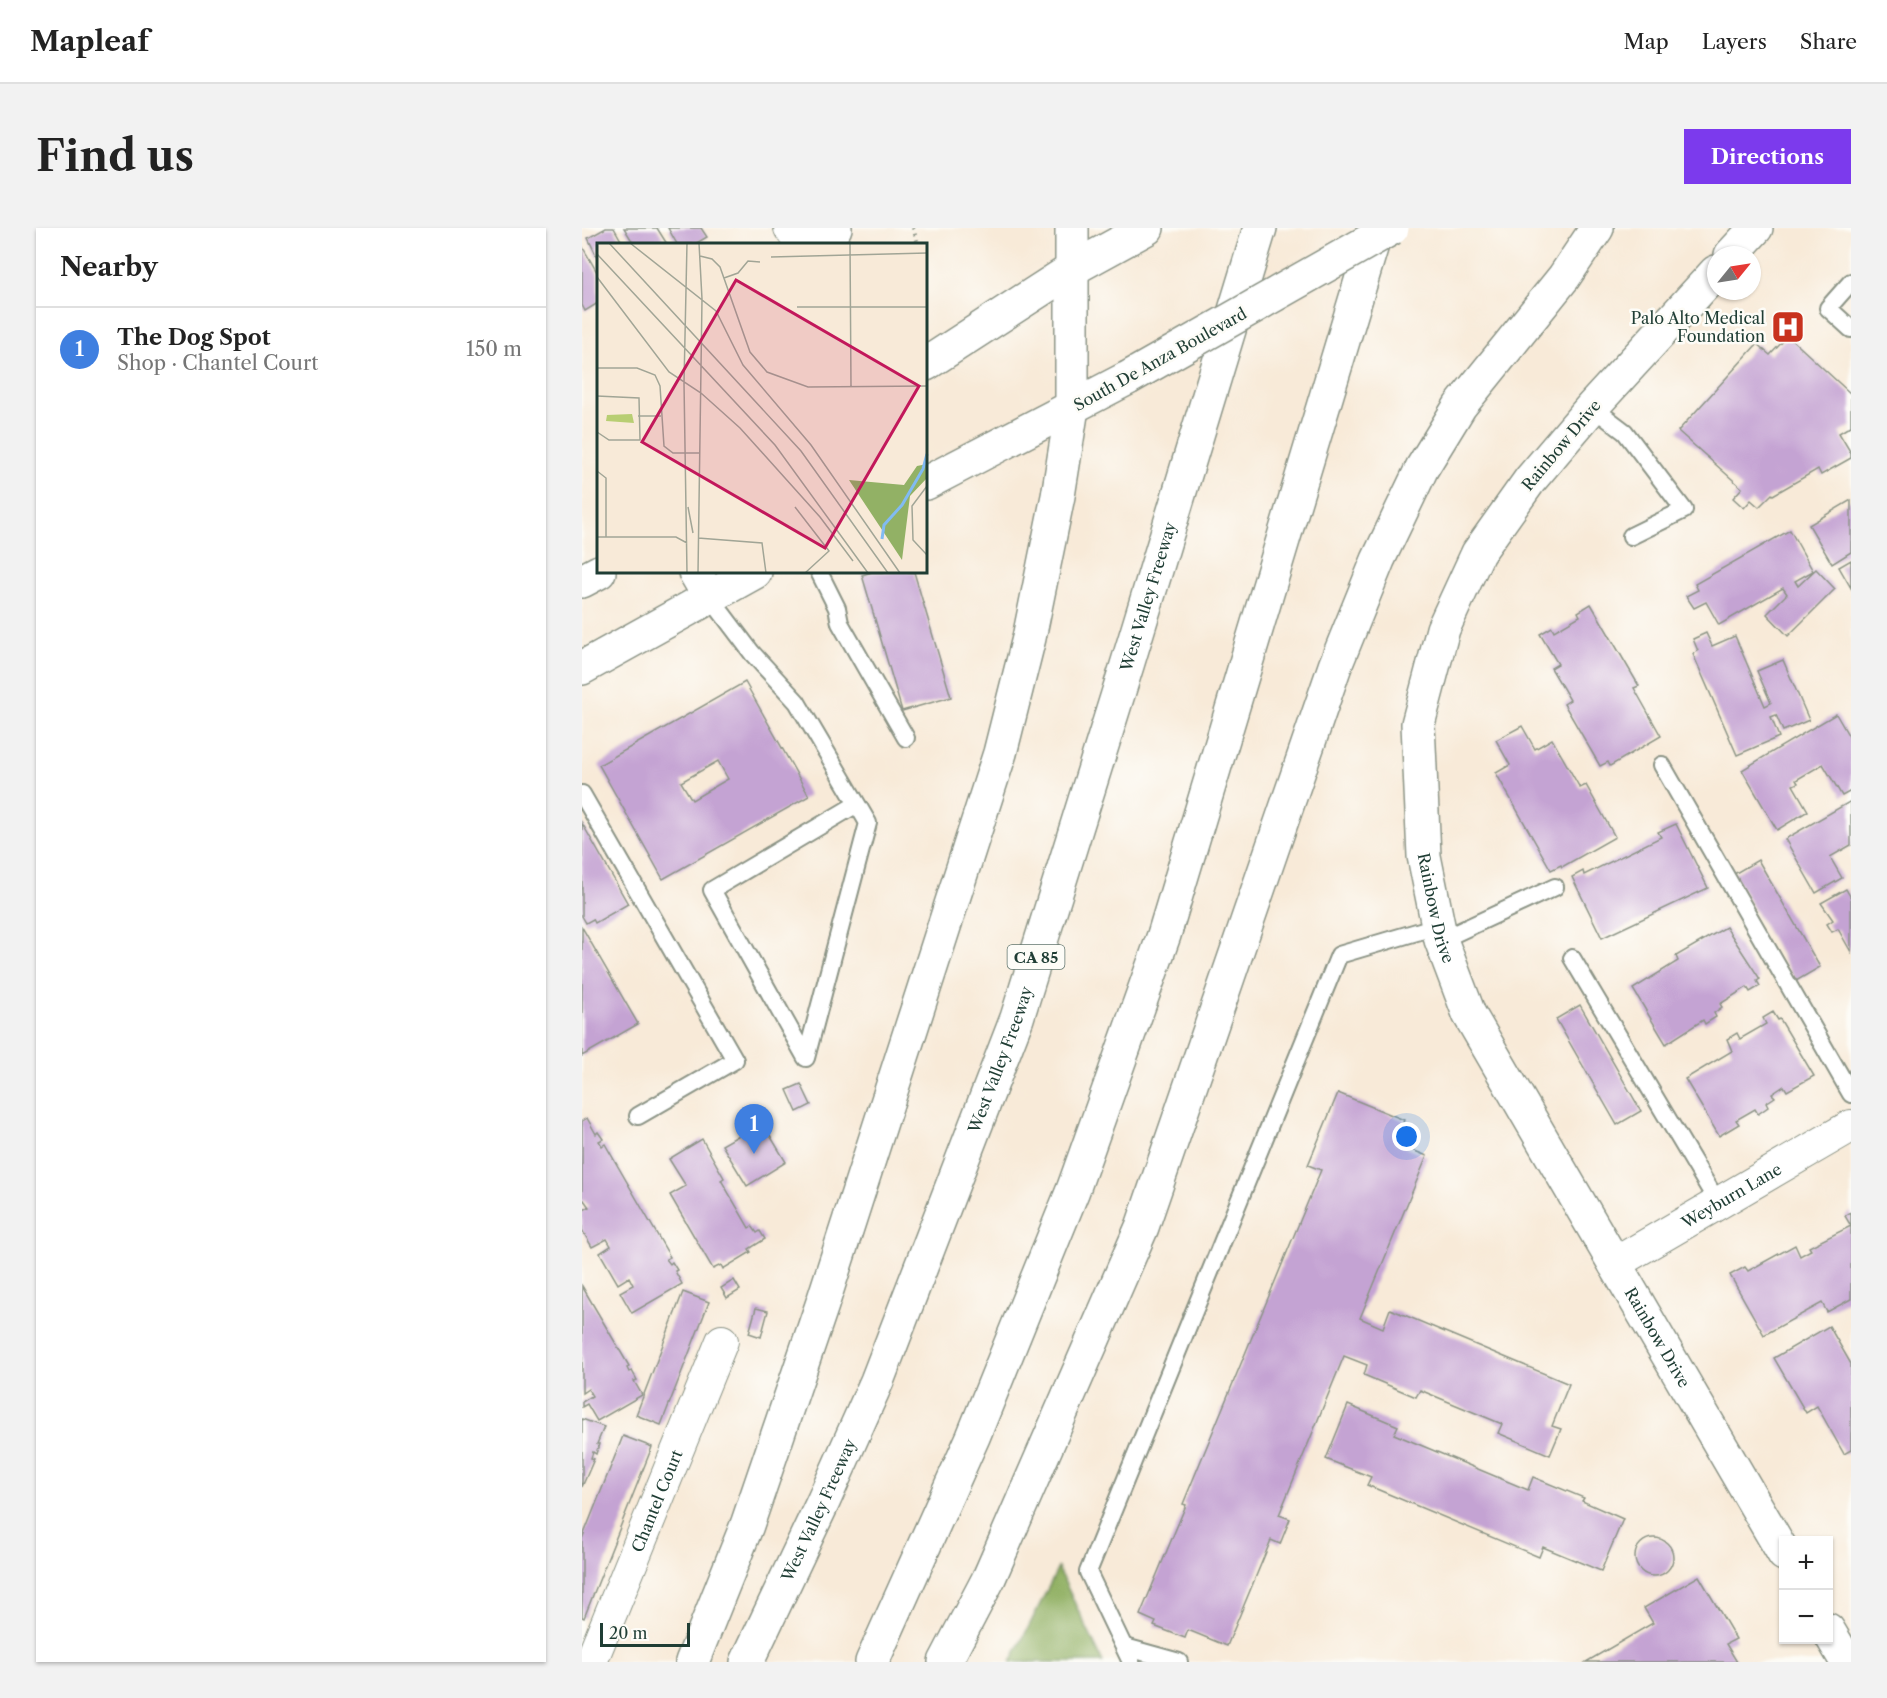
<!DOCTYPE html>
<meta charset="utf-8">
<style>
:root{--surface:#fff;--page:#f2f2f2;--text:#222;--muted:#767676;--line:#e0e0e0;--accent:#7c3aed}
body{margin:0;font-family:"Libre Caslon Text",serif;background:var(--page);color:var(--text)}
.controls{position:absolute;right:18px;bottom:18px;display:grid;overflow:hidden;border-radius:0px;box-shadow:0 2px 4px #0004}
.controls button{width:54px;height:54px;display:grid;place-items:center;padding:0;border:0;border-bottom:2px solid var(--line);background:var(--surface);color:var(--text);font:30px sans-serif}
.compass{position:absolute;left:1125px;top:18px;width:54px;height:54px;border-radius:50%;background:var(--surface);box-shadow:0 2px 4px #0004;rotate:60deg}
.scale{position:absolute;left:18px;bottom:15px;width:90px;box-sizing:border-box;padding-left:6px;border:3px solid #1f3d34;border-top:0;font-size:16px;line-height:21px;white-space:nowrap;color:#1f3d34;-webkit-text-stroke:4px #fdfcf7;paint-order:stroke}
.you{position:absolute;left:825px;top:909px;width:21px;height:21px;margin:-15px;border:4px solid #fff;border-radius:50%;background:#1a73e8;box-shadow:0 0 0 9px #1a73e833}
.badge{display:grid;place-items:center;width:39px;height:39px;border-radius:50%;background:var(--accent);color:#fff;font-size:20px;font-weight:700}
.pin{position:absolute;translate:-50% -50px;filter:drop-shadow(0 2px 3px #0008)}
.pin::after{content:'';position:absolute;top:32px;width:21px;height:18px;background:inherit;clip-path:polygon(0 0,100% 0,50% 100%)}
.list{margin:0;padding:0;list-style:none}
h2{display:flex;justify-content:space-between;align-items:center;height:78px;margin:0;padding:0 24px;font-size:26px}
h2 small{font-size:20px;font-weight:400;color:var(--muted)}
.list li{display:grid;grid-template-columns:39px 1fr auto;gap:18px;align-items:center;box-sizing:border-box;height:84px;padding:0 24px;border-top:2px solid var(--line)}
.list b{display:block;font-size:22px;white-space:nowrap}
.list p{margin:0;font-size:20px;white-space:nowrap;color:var(--muted)}
.list em{font-size:20px;font-style:normal;color:var(--muted)}
.map{position:relative;flex:none;width:1269px;height:1434px;overflow:hidden;border-radius:0px}
header{display:flex;align-items:center;gap:36px;box-sizing:border-box;height:84px;padding:0 30px;background:var(--surface);border-bottom:2px solid var(--line)}
header strong{font-size:28px}
nav{display:flex;gap:33px;margin-inline-start:auto;font-size:21px}
.intro{display:flex;align-items:center;justify-content:space-between;box-sizing:border-box;height:144px;padding:0 36px}
h1{margin:0;font-size:42px}
.button{padding:15px 27px;border-radius:0px;background:var(--accent);color:#fff;font-size:21px;font-weight:700}
main{display:flex;gap:36px;padding:0 36px}
aside{flex:1;background:var(--surface);border-radius:0px;box-shadow:0 2px 4px #0004}
.map>svg:first-child{display:block}
.forest{fill:#92b165;stroke:#58774c;stroke-width:1.5}
.building{fill:#c4a3d3;fill-rule:evenodd}
.lines{fill:none;stroke-linecap:round;stroke-linejoin:round}
.lane-casing{stroke:#8c9486;stroke-width:20}
.street-casing{stroke:#8c9486;stroke-width:34}
.secondary-casing{stroke:#8c9486;stroke-width:36}
.primary-casing{stroke:#8c9486;stroke-width:36}
.highway-casing{stroke:#8c9486;stroke-width:36}
.path{stroke:#8c9486;stroke-width:4;stroke-dasharray:1.5 4.5;stroke-linecap:butt}
.lane{stroke:#fff;stroke-width:16}
.street{stroke:#fff;stroke-width:32}
.secondary{stroke:#fff;stroke-width:33}
.primary{stroke:#fff;stroke-width:33}
.highway{stroke:#fff;stroke-width:33}
.primary-bridge-casing{stroke:#8c9486;stroke-width:36;stroke-linecap:butt}
.primary-bridge{stroke:#fff;stroke-width:33}
.labels{text-anchor:middle;dominant-baseline:central;stroke-width:5;stroke-linejoin:round;paint-order:stroke}
.shield{fill:#fdfcf7;stroke:#62766e;stroke-width:1.5}
.shield-label{font-size:15px;font-weight:bold;fill:#1f3d34}
.poi-label{font-size:16px;fill:#1f3d34;stroke:#fdfcf7;text-anchor:end}
.street-label{font-size:16px;fill:#1f3d34;stroke:#fdfcf7}
.inset-river{fill:none;stroke:#81bbf2;stroke-width:3}
.inset-road{fill:none;stroke:#a1a596;stroke-width:1.5}
.view{fill:#c2185b;fill-opacity:0.15;stroke:#c2185b;stroke-width:3}
.inset-edge{fill:none;stroke:#1f3d34;stroke-width:3}
</style>
<header>
<strong>Mapleaf</strong>
<nav><a>Map</a><a>Layers</a><a>Share</a></nav>
</header>
<div class="intro"><h1>Find us</h1><a class="button">Directions</a></div>
<main>
<aside>
<h2>Nearby<small></small></h2>
<ul class="list">
<li><span class="badge" style="background:#3f7fe0">1</span><div><b>The Dog Spot</b><p>Shop · Chantel Court</p></div><em>150 m</em></li>
</ul>
</aside>
<div class="map">
<svg width="1269" height="1434" viewBox="0 0 1269 1434">
<rect width="100%" height="100%" fill="#fdfcf7"/>
<filter id="ink" filterUnits="userSpaceOnUse"><feTurbulence type="fractalNoise" baseFrequency=".0167" numOctaves="2"/><feDisplacementMap in="SourceGraphic" scale="12" xChannelSelector="R" yChannelSelector="G"/><feConvolveMatrix kernelMatrix="1 2 1 2 8 2 1 2 1" color-interpolation-filters="sRGB"/></filter>
<filter id="wash" filterUnits="userSpaceOnUse"><feTurbulence type="fractalNoise" baseFrequency=".008" numOctaves="4" result="noise"/><feDisplacementMap in="SourceGraphic" scale="24" xChannelSelector="R" yChannelSelector="G"/><feGaussianBlur stdDeviation="1.35" result="paint"/><feColorMatrix in="noise" values="0 0 0 0 0 0 0 0 0 0 0 0 0 0 0 0 0 1.4 0 .05"/><feComposite in="paint" operator="in"/></filter>
<g filter="url(#wash)">
<rect width="100%" height="100%" fill="#f8ead8"/>
<!-- forest -->
<path class="forest" d="M476 1340 521 1434H429Z"/>
<g id="blocks">
<!-- building -->
<g class="building">
<path d="M24 0H32L41 16H16V31L6 10Z"/>
<path d="M42 0H75L85 16H52Z"/>
<path d="M86 0H119L125 9 113 16H95Z"/>
<path d="M0 18 16 46V75L3 83 0 77Z"/>
<path d="M1206 108 1269 166V198L1257 205 1269 225V230L1239 247 1236 241 1191 267 1190 266 1177 279 1169 272 1162 280 1151 270 1160 260 1096 203 1175 116 1188 127Z"/>
<path d="M1269 272V324L1250 336 1227 297Z"/>
<path d="M1208 302 1231 343 1213 353 1216 358 1234 341 1253 361 1206 408 1185 386 1205 366 1201 360 1137 397 1124 374 1112 380 1104 368 1116 362 1113 356Z"/>
<path d="M1269 332V360L1257 339Z"/>
<path d="M290 344H332L369 469 320 483 280 347Z"/>
<path d="M1009 376 1057 458 1052 460 1079 508 1028 538 1026 534 1018 538 982 476 988 472 969 440 976 436 958 406 970 399 972 403 998 388 996 384Z"/>
<path d="M1124 405 1130 418 1153 408 1183 478 1189 475 1175 443 1201 432 1227 492 1201 503 1194 487 1189 489 1197 509 1155 527 1111 426 1116 423 1111 411Z"/>
<path d="M163 454 227 568 81 651 17 537ZM136 533 146 551 110 572 99 554Z"/>
<path d="M1254 486 1269 512V563L1260 568 1241 536 1214 552 1216 555 1211 557 1226 583 1195 602 1160 542Z"/>
<path d="M940 498 953 521 970 511 998 560 1004 557 1033 609 980 639 979 637 969 642 914 545 928 537 914 512Z"/>
<path d="M1269 573V617L1248 629 1260 650 1234 665 1203 611Z"/>
<path d="M0 595 46 676 13 695 11 691 4 695 0 688Z"/>
<path d="M1094 596 1126 660 1020 710 990 649 1001 643 1002 647 1079 609 1076 604Z"/>
<path d="M1176 632 1238 739 1214 753 1152 646Z"/>
<path d="M1264 661 1269 670V724L1256 701 1250 704 1245 696 1251 692 1239 675Z"/>
<path d="M0 699 56 796 0 828Z"/>
<path d="M1144 699 1178 751 1175 753 1178 758 1168 764 1165 759 1138 776 1140 779 1132 785 1134 789 1123 796 1121 792 1084 816 1051 761 1096 733 1094 728Z"/>
<path d="M998 777 1059 883 1035 897 974 791Z"/>
<path d="M1191 784 1196 792 1198 791 1232 848 1205 863 1202 858 1190 866 1193 869 1184 875 1186 879 1176 886 1173 881 1154 892 1157 896 1137 908 1103 851 1150 823 1145 811 1155 805 1158 811 1184 796 1181 790Z"/>
<path d="M219 856 229 877 215 884 205 862Z"/>
<path d="M756 865 822 892 813 915 845 928 778 1090 801 1100 808 1081 987 1156 970 1198 979 1201 968 1227 916 1205 920 1196 838 1162 834 1169 782 1147 785 1137 762 1128 697 1287 708 1291 698 1316 689 1312 645 1418 606 1402 603 1410 572 1398 574 1394 558 1387 604 1277 601 1276 739 942 726 937Z"/>
<path d="M5 890 14 906 16 904 21 911 17 913 20 918 23 916 88 1029 84 1031 88 1036 90 1034 95 1042 93 1043 100 1056 50 1085 38 1064 51 1057 47 1049 36 1056 18 1025 29 1018 25 1011 10 1019 0 1002V983L7 979 2 972 0 974V893Z"/>
<path d="M180 894 204 934 165 958 140 917Z"/>
<path d="M120 911 142 950 139 952 167 1000 170 998 175 1005 178 1003 183 1011 167 1021 169 1024 141 1041 139 1037 131 1041 88 967 104 958 87 931Z"/>
<path d="M1269 984V1071L1245 1084 1240 1075 1182 1107 1148 1047 1163 1039 1166 1043 1213 1017 1218 1028 1229 1022 1227 1019 1269 998 1263 988Z"/>
<path d="M152 1052 158 1062 145 1070 139 1060Z"/>
<path d="M0 1058 47 1138 45 1140 47 1144 50 1143 55 1152 52 1153 60 1167 15 1193 5 1176 0 1179V1174L10 1168 6 1161 0 1165Z"/>
<path d="M101 1064 127 1074 79 1197 54 1187Z"/>
<path d="M174 1080 186 1083 179 1109 167 1105Z"/>
<path d="M1247 1098 1269 1136V1222L1262 1226 1235 1178 1224 1185 1192 1130Z"/>
<path d="M766 1177 816 1198 812 1206 946 1262 951 1249 1002 1270 1000 1273 1041 1291 1019 1343 961 1319 957 1329 785 1257 789 1249 744 1231Z"/>
<path d="M0 1191 22 1199 15 1216H17L14 1226 11 1224 9 1230 12 1231 0 1259Z"/>
<path d="M41 1208 70 1219 2 1390 0 1389V1311Z"/>
<circle cx="1072" cy="1329" r="19"/>
<path d="M1117 1348 1154 1411 1144 1416 1155 1434H1004L1071 1395 1062 1380Z"/>
</g>
</g>
</g>
<g filter="url(#ink)">
<use href="#blocks" fill-opacity="0" stroke="#8c9486" stroke-width="1.5"/>
<g class="lines">
<defs>
<g id="lane">
<path d="M1269 54 1246 80 1269 101"/>
<path d="M1010 179 1043 204 1102 282 1049 308"/>
<path d="M237 344 255 380 258 395 324 510"/>
<path d="M127 368 170 425 215 474 275 576 130 662 224 830 286 595 275 576"/>
<path d="M1080 537 1269 866"/>
<path d="M0 566 153 832 56 888"/>
<path d="M859 712 973 659"/>
<path d="M990 730 1136 975"/>
<path d="M543 1419 597 1434"/>
<path d="M549 1434 506 1344 757 727 855 698"/>
</g>
<g id="street">
<path d="M208 0 218 16"/>
<path id="s1" d="M1032 1036 1269 898"/>
<path id="s2" d="M9 1434 140 1113"/>
</g>
<g id="secondary">
<path d="M227 16 253 0"/>
<path d="M1149 27 1174 0"/>
<path id="s3" d="M1134 44 1010 179 948 252 896 325 861 401 836 496 842 628 859 712 887 786 1202 1326"/>
<path d="M113 344 127 368"/>
<path d="M1246 1402 1265 1434"/>
</g>
<g id="primary">
<path d="M344 136 492 40 565 0"/>
<path d="M344 255 546 150"/>
<path d="M0 353 17 344"/>
<path d="M0 440 173 344"/>
</g>
<g id="highway">
<path d="M110 1434 165 1297 240 1077 418 525 447 410 476 268 490 180V0"/>
<path id="s4" d="M165 1434 241 1274 295 1153 435 790 546 434 678 0"/>
<path d="M290 1434 391 1209 491 962 582 707 795 0"/>
<path d="M363 1434 407 1350 560 999 753 438 796 332 840 240 878 178 982 49 1015 0"/>
</g>
</defs>
<!-- lane casing -->
<use href="#lane" class="lane-casing"/>
<!-- street casing -->
<use href="#street" class="street-casing"/>
<!-- secondary casing -->
<use href="#secondary" class="secondary-casing"/>
<!-- primary casing -->
<use href="#primary" class="primary-casing"/>
<!-- highway casing -->
<use href="#highway" class="highway-casing"/>
<!-- path -->
<path class="path" d="M331 0 336 16"/>
<!-- lane -->
<use href="#lane" class="lane"/>
<!-- street -->
<use href="#street" class="street"/>
<!-- secondary -->
<use href="#secondary" class="secondary"/>
<!-- primary -->
<use href="#primary" class="primary"/>
<!-- highway -->
<use href="#highway" class="highway"/>
<defs>
<path id="primary-bridge" d="M546 150 810 0"/>
</defs>
<!-- primary-bridge casing -->
<use href="#primary-bridge" class="primary-bridge-casing"/>
<!-- primary-bridge -->
<use href="#primary-bridge" class="primary-bridge"/>
</g>
</g>
<!-- icons -->
<defs>
<symbol id="hospital-square" viewBox="-11 -11 22 22"><rect x="-9" y="-9" width="18" height="18" rx="4" fill="#c8321e" stroke="#fdfcf7"/><path d="M-5-5h3v3.5h4V-5h3V5h-3V1.5h-4V5h-3Z" fill="#fff"/></symbol>
</defs>
<g fill-rule="evenodd">
<use href="#hospital-square" x="1187" y="80" width="38" height="38"/>
</g>
<g class="labels">
<!-- shield labels -->
<rect class="shield" x="425.5" y="717" width="57" height="24" rx="4.5"/>
<g class="shield-label">
<text x="454" y="729">CA 85</text>
</g>
<!-- poi labels -->
<g class="poi-label">
<text x="1183" y="90">Palo Alto Medical<tspan x="1183" dy="18">Foundation</tspan></text>
</g>
<!-- street labels -->
<g class="street-label">
<text transform="translate(578 131) rotate(-29)">South De Anza Boulevard</text>
<text transform="translate(979 217) rotate(-50)">Rainbow Drive</text>
<text stroke="none"><textPath href="#s4" startOffset="1140">West Valley Freeway</textPath></text>
<text stroke="none"><textPath href="#s3" startOffset="736">Rainbow Drive</textPath></text>
<text stroke="none"><textPath href="#s4" startOffset="654">West Valley Freeway</textPath></text>
<text stroke="none"><textPath href="#s1" startOffset="136">Weyburn Lane</textPath></text>
<text stroke="none"><textPath href="#s3" startOffset="1222">Rainbow Drive</textPath></text>
<text stroke="none"><textPath href="#s2" startOffset="174">Chantel Court</textPath></text>
<text stroke="none"><textPath href="#s4" startOffset="168">West Valley Freeway</textPath></text>
</g>
</g>
<!-- overview -->
<g transform="translate(15 15)">
<rect width="330" height="330" fill="#f8ead8"/>
<path d="M35 171 37 180 9 178 10 172Z" fill="#b8ce73"/>
<path d="M330 221V235L313 253 305 317 252 237 307 242 320 223Z" fill="#92b165"/>
<path class="inset-river" d="M285 296 287 282 305 262 326 226 330 211"/>
<path class="inset-road" d="M12 0 204 208 291 330M33 0 119 68 146 122 214 202 303 330M90 0 87 140 90 330M253 0 254 144M0 11 178 202 271 330M103 13 115 16 123 24 153 109 170 129 211 144 330 143M174 14 330 10M0 34 72 129 104 150 143 185 223 274 256 318M127 35 141 30 151 18 163 19M200 64H330M0 125H40L58 132 63 143 67 203 76 210H102M0 153 42 155 43 197H12L0 189M41 173H64M0 228 9 235V294M330 243 315 263 316 297 330 312M91 264 96 290M198 264 232 308 208 330M0 294H79L90 300M101 295 165 300 169 330M101 330 105 56 102 0"/>
<path class="view" d="M139 37 322 143 228 305 45 199Z"/>
<rect width="330" height="330" class="inset-edge"/>
</g>
</svg>
<div class="controls">
<button>+</button>
<button>−</button>
</div>
<svg class="compass" viewBox="-18 -18 36 36"><path d="M0-13l5 13h-10z" fill="#e53935"/><path d="M0 13l5-13h-10z" fill="#767676"/></svg>
<div class="scale">20 m</div>
<div class="you"></div>
<div class="pin badge" style="left:172px;top:926px;background:#3f7fe0">1</div>
</div>
</main>
